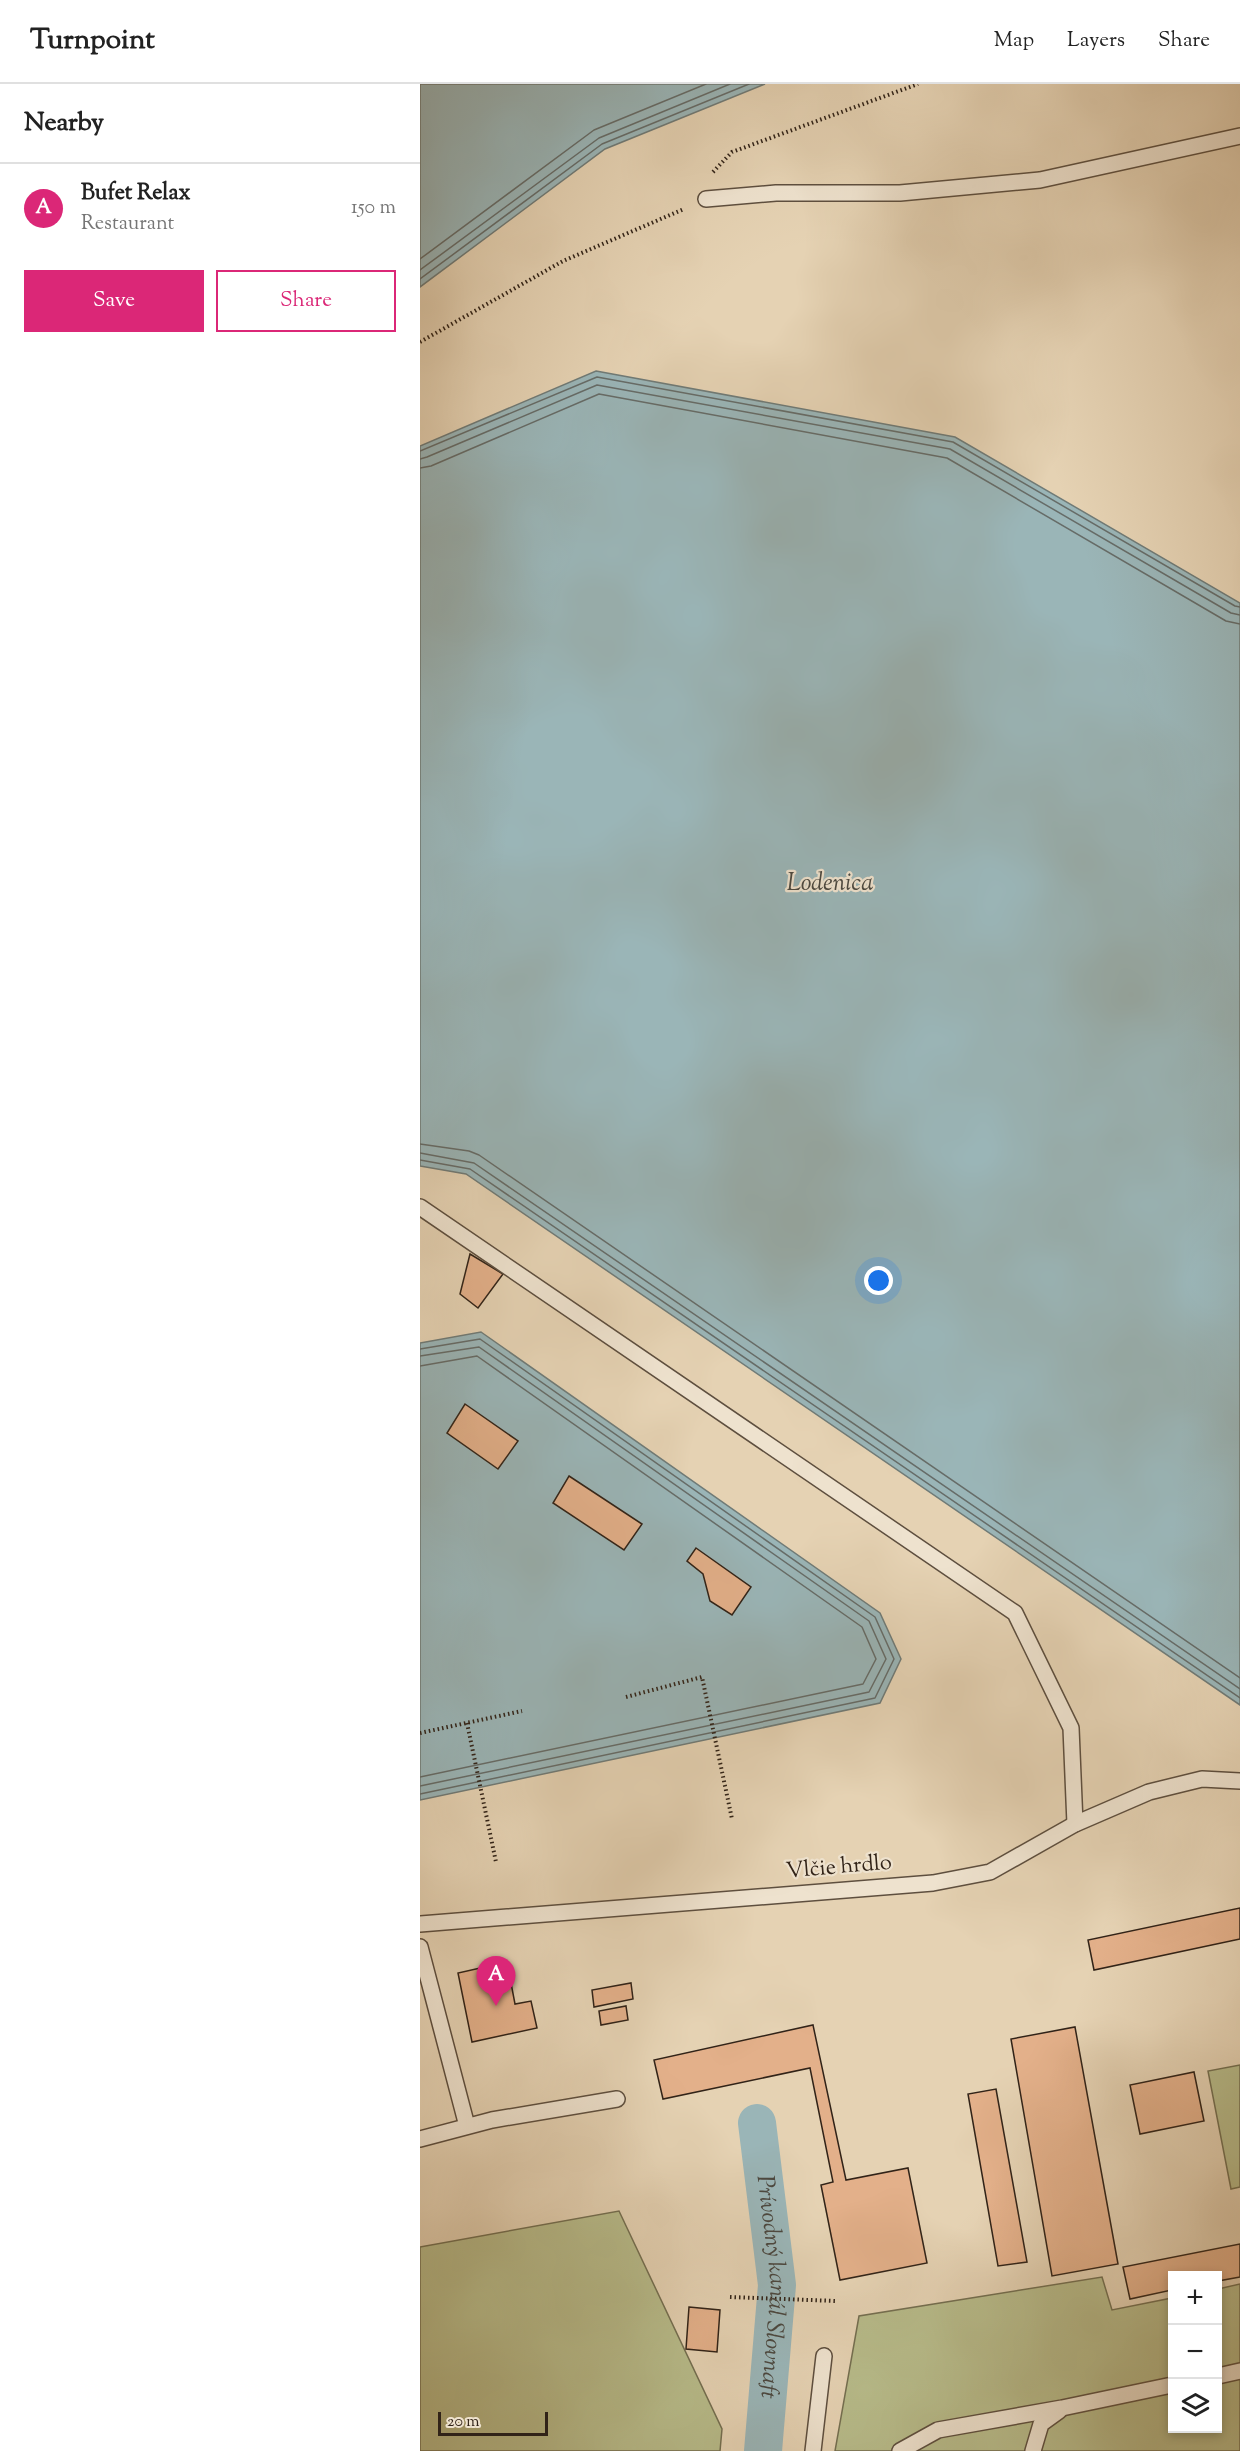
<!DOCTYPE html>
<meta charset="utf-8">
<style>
:root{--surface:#fff;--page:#f6f6f6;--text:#222;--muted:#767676;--line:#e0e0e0;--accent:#db2777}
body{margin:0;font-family:"Sorts Mill Goudy",serif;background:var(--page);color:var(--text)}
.controls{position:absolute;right:18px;bottom:18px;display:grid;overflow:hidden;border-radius:0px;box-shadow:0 3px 9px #0003}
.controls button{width:54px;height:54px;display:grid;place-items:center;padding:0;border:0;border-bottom:2px solid var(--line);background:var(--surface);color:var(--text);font:30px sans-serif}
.scale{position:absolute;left:18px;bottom:15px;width:110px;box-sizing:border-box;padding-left:6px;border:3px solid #312318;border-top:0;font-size:16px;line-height:21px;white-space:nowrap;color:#312318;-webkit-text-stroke:4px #eee2ce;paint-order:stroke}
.you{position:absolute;left:459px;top:1197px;width:21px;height:21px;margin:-15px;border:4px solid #fff;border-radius:50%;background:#1a73e8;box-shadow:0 0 0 9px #1a73e833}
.badge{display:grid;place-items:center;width:39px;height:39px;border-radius:50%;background:var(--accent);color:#fff;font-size:20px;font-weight:700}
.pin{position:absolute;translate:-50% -50px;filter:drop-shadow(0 2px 3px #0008)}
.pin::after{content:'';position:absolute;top:32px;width:21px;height:18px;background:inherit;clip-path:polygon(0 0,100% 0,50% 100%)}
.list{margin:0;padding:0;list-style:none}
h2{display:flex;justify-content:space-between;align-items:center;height:78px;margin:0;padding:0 24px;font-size:26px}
h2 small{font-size:20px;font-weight:400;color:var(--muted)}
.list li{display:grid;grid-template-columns:39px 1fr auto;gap:18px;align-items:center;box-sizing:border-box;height:90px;padding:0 24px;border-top:2px solid var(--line)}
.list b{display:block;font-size:22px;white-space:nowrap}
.list p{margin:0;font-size:20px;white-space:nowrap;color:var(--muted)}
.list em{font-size:20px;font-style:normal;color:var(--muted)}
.actions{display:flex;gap:12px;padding:18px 24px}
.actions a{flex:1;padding:14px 0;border:2px solid var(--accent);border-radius:0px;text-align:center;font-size:21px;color:var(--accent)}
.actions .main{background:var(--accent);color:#fff}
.icon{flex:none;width:33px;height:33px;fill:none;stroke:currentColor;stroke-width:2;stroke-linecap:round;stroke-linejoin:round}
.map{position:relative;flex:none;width:820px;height:2367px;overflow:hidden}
header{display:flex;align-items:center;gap:36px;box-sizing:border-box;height:84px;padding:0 30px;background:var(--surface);border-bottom:2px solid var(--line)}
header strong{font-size:28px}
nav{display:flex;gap:33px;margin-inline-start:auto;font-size:21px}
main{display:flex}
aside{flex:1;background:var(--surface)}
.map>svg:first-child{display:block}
.green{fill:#b7bb8a;stroke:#746f51;stroke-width:1.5}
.water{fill:#9ab5b7;stroke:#707b77;stroke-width:1.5}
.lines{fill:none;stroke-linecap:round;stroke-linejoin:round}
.shore{stroke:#666c68;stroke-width:1.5}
.canal{stroke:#9ab5b7;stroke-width:38}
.building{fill:#e3b08a;stroke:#312318;stroke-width:1.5}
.lane-casing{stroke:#5e4f3f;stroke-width:18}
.path{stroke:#312318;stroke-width:4;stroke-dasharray:1.5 3;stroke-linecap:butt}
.lane{stroke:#eee2ce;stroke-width:15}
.labels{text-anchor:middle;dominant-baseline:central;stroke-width:4.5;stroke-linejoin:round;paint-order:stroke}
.street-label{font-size:22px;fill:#312318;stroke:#eee2ce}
.water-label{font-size:24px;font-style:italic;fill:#4b4840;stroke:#eee2ce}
</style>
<header>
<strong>Turnpoint</strong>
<nav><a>Map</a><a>Layers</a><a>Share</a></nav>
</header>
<main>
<aside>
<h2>Nearby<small></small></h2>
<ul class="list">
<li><span class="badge">A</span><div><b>Bufet Relax</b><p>Restaurant</p></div><em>150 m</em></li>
</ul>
<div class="actions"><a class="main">Save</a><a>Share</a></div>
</aside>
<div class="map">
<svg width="820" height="2367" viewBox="0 0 820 2367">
<rect width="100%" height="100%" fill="#e5d2b3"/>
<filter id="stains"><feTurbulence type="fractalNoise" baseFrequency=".00333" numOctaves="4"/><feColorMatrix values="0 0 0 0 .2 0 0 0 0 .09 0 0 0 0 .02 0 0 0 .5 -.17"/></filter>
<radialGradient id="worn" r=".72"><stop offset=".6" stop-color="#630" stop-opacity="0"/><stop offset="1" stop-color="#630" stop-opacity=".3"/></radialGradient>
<!-- green -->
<g class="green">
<path d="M820 1981V2103L811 2105 788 1987Z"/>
<path d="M199 2127 302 2345 300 2367H0V2163Z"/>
<path d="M682 2193 692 2226 752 2214V2344H798V2205L820 2200V2367H415L439 2232Z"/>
</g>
<!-- water -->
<g class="water">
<path d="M0 0H345L185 65 0 203Z"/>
<path d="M176 287 535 353 820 519V1621L46 1090 0 1082V362Z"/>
<path d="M61 1248 460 1529 481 1575 460 1619 0 1716V1259Z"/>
</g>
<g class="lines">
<!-- shore -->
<g class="shore">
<path d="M0 175 174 46 286 0"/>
<path d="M0 186 179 54 310 0"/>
<path d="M0 195 182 60 329 0"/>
<path d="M0 367 177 293 533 358 815 522 820 523"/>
<path d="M0 375 7 373 177 301 530 365 811 529 820 531"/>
<path d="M0 384 11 382 179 310 527 374 806 537 820 540"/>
<path d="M0 1060 49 1067 59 1071 820 1594"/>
<path d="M0 1069 54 1079 820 1605"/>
<path d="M0 1076 50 1085 820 1614"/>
<path d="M0 1265 60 1255 455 1533 474 1575 455 1614 0 1710"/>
<path d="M0 1272 59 1263 449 1537 466 1575 449 1608 0 1702"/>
<path d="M0 1282 57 1272 442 1543 456 1575 443 1600 0 1693"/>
</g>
<!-- canal -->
<path class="canal" id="s1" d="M337 2039 357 2201 343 2367"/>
</g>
<!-- building -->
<g class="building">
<path d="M50 1170 83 1190 58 1224 40 1210Z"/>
<path d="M45 1320 98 1357 78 1385 27 1349Z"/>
<path d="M149 1392 222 1440 204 1466 133 1419Z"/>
<path d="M276 1464 331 1503 312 1531 290 1517 283 1490 267 1477Z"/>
<path d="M820 1824V1855L674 1886 668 1856Z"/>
<path d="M87 1878 95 1920 111 1917 117 1944 52 1958 38 1889Z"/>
<path d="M211 1899 213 1915 174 1923 172 1906Z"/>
<path d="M206 1922 208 1936 181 1941 179 1927Z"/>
<path d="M393 1941 426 2096 488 2084 507 2179 420 2196 401 2101 413 2098 390 1984 243 2015 234 1976Z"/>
<path d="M655 1943 698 2180 632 2192 591 1955Z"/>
<path d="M774 1988 784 2037 720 2050 710 2001Z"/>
<path d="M576 2005 607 2178 578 2182 548 2010Z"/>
<path d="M820 2160V2193L798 2197V2192H752V2206L710 2215 703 2183Z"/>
<path d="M269 2223 300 2226 297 2268 266 2265Z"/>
</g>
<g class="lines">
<defs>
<g id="lane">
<path d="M286 115 356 109H480L620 96 820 52"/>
<path d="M0 1123 595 1529 651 1644 655 1740"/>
<path d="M0 1840 513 1799 570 1788 655 1740 729 1708 782 1695 820 1697"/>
<path d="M0 1863 47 2042"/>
<path d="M0 2055 72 2036 197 2015"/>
<path d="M798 2292 820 2287"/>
<path d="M393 2367 404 2272"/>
<path d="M480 2367 518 2346 642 2324 752 2301"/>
<path d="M613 2367 621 2340 639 2327"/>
</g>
</defs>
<!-- lane casing -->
<use href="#lane" class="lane-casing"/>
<!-- path -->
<g class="path">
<path d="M293 88 312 68 498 0"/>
<path d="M0 258 143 177 264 125"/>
<path d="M206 1613 282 1593 312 1735"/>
<path d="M47 1639 76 1778"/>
<path d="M0 1649 102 1627"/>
<path d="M310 2213 416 2217"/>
</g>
<!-- lane -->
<use href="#lane" class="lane"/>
</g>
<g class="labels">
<!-- street labels -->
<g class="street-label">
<text transform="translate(419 1784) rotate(-5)">Vlčie hrdlo</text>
</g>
<!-- water labels -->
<g class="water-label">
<text x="410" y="800">Lodenica</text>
<text stroke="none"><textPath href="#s1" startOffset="165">Prívodný kanál Slovnaft</textPath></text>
</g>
</g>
<rect width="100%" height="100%" filter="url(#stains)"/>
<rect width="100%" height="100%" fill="url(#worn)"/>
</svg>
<div class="controls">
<button>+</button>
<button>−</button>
<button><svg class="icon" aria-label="layers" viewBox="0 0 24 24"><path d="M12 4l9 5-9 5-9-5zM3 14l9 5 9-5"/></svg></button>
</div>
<div class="scale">20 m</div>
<div class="you"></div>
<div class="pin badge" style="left:76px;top:1922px">A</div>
</div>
</main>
